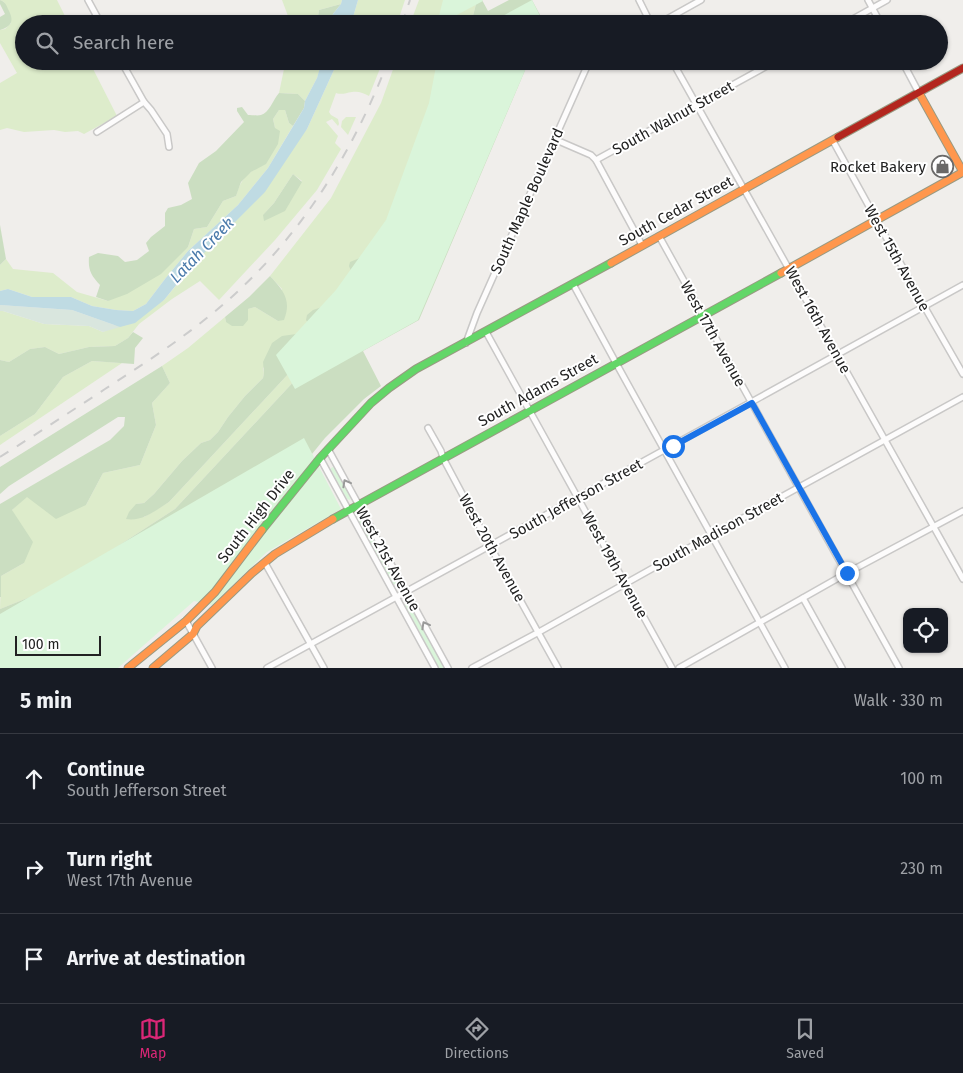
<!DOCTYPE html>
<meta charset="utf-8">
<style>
:root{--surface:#171b24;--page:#20242c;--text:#f1f3f6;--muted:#9ea1a6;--line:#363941;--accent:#db2777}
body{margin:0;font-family:"Fira Sans",sans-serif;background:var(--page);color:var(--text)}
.controls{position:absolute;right:15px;bottom:15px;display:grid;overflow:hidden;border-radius:10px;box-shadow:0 1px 4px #0004}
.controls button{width:45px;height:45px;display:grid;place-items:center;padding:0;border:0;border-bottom:1px solid var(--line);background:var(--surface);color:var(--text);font:25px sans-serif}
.scale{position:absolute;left:15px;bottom:12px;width:86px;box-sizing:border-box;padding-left:5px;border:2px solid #222;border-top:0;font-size:14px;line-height:18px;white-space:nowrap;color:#222;-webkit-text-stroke:4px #fff;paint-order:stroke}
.stop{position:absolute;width:15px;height:15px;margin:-11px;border:4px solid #1a73e8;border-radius:50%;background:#fff}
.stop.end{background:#1a73e8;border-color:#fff;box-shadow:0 1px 5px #0008}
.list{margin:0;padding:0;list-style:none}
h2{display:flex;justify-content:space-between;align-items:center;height:65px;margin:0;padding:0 20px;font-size:21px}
h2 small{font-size:16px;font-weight:400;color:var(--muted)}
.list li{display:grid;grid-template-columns:32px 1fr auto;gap:15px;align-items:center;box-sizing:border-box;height:90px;padding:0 20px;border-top:1px solid var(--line)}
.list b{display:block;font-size:19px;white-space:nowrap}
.list p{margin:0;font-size:16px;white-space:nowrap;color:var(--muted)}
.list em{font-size:16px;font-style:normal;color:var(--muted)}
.icon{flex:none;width:28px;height:28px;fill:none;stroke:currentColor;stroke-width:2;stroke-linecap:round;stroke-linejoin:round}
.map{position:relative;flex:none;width:963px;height:668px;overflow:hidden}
.search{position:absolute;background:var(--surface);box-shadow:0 1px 4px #0004;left:15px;right:15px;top:15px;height:55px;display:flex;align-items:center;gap:12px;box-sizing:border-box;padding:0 18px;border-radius:28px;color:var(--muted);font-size:19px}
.sheet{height:335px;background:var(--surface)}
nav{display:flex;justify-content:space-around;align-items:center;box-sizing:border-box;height:70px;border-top:1px solid var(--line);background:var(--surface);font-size:14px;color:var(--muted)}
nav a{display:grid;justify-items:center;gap:2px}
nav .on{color:var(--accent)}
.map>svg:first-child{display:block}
.grass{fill:#ddeccb;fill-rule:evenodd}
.forest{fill:#cbdec1}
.wetland{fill:#d9e6de}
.park{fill:#daf5da}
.water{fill:#bfdbe3}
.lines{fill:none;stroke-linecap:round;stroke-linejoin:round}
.street-casing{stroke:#c9c8c7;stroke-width:8}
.fast-casing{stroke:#999a82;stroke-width:9}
.slow-casing{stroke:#999a82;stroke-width:9}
.jam-casing{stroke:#999a82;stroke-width:9}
.street{stroke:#fdfcfc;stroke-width:5}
.fast{stroke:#63d668;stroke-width:7}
.slow{stroke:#ff974d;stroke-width:7}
.jam{stroke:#b3261e;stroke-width:7}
.rail{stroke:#ccc;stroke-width:2;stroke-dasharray:10 10;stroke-linecap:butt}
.oneway{stroke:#9a9a9a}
.route{stroke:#1a73e8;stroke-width:6}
.labels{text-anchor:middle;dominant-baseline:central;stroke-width:4;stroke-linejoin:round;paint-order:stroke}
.street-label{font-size:15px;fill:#222;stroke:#fff}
.poi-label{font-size:15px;fill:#222;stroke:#fff;text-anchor:end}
.water-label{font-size:16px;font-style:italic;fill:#4a7aab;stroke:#fff}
</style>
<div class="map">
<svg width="963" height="668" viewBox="0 0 963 668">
<rect width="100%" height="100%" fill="#f0eeeb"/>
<!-- grass -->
<g class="grass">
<path d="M0 0H57L69 24H24V61H89L117 116 84 134 78 131 65 132 54 130 24 132 7 128 0 130V83L17 73 0 43V30L5 29 11 23 4 2Z"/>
<path d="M282 0H342L341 4 319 10 317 24H291Z"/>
<path d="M358 0H405L397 24H351Z"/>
<path d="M419 0H477L471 24H410Z"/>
<path d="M294 61H314L321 66 317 78 305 101 298 94 279 93 284 69Z"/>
<path d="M338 61H383L369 96C363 93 359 91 352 92 345 93 343 95 336 93L329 112 331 115 338 119 339 124 338 126 332 119 326 122 338 136 335 143 341 149 317 190 275 240 219 300 200 281 172 299 139 324 128 338 115 346 89 347 59 354 45 347 30 349 9 362 0 360V311H3L44 324 89 326 103 332 164 300 307 129ZM293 174 302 181 263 215 274 203Z"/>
<path d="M396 61H441L424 134 421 245 175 509 67 579 45 591 0 609 1 576 24 563 12 510 27 496 86 505 103 473 140 465 156 425 152 403 170 383 162 366 188 348 225 317 226 322 248 309 255 307 278 321 282 289 270 276 331 198 381 103ZM351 271 344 314 169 502 144 517 136 504 144 503 154 494 182 461 201 443 210 440 218 432 228 417 245 396 263 378 264 373 263 368 313 330Z"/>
<path d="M279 110H285L289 123 293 126 268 168 238 205 188 251 165 279 146 304 133 311 116 310 92 306 71 297H32L8 289 0 291V265L6 259 13 269 53 273 77 292 108 301 188 247 194 229 207 227 223 201 236 196C242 176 248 173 266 163L275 128 273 119Z"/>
<path d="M346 117H356L348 135 341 127 342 121Z"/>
<path d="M92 361 122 363 0 445V436L35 414 63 377Z"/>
</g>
<!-- forest -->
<g class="forest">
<path d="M0 0C5 2 6 4 8 9 14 20 13 26 0 30V17L5 14 0 4Z"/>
<path d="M477 0H482L488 11 509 0H532L545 24H471Z"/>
<path d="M341 4 333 14 331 24H317L319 10Z"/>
<path d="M463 61H529L419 320 363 351 381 386 364 399 325 438 273 502 0 668V609L45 591 67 579 175 509 325 348Z"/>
<path d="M279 93 298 94 305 101 304 108 293 126 289 123 285 110H279L273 119 275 128 280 131 278 144 266 164 251 172 241 182 236 196 223 201 207 227 194 229 188 247 161 274 127 294 108 301 96 297 100 285C91 275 88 270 89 257L98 253 118 256 125 262 137 260 149 251 146 243 151 237 165 226V213L168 208 181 205 192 199 188 183 199 163 216 151 244 122 237 111V108L242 107 248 115C252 115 258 116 261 115 269 113 273 100 279 93Z"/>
<path d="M293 174 302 182 285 211 264 221 263 215 274 203Z"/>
<path d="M0 225 6 259 0 265Z"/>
<path d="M362 257 344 314 169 502C156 510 142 522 126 519L129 512 136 504 144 503 154 494 182 461 201 443 210 440 218 432 228 417 245 396 263 378 264 373 263 362 272 343 282 336 303 333 313 330 306 320 307 315 313 310 322 307 329 301 351 271 349 266 350 262Z"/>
<path d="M270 276C283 290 292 300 284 320L278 321 255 307 248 309V320L243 326H232L226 322 225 317 249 297Z"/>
<path d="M133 332 143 338 135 348 134 364 92 361 63 377 35 414 0 436V360L9 362 30 349 45 347 59 354 89 347 115 346 128 338Z"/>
<path d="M162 366 170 383 152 403 156 425 140 465 103 473 86 505 56 519 27 497 12 510 33 542 24 563 1 576V597H0V504L110 440 124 426 125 417H118L9 486 0 494V467Z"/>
</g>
<!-- wetland -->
<path class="wetland" d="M0 305 72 310 120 327 103 332 89 326 44 324 3 311H0Z"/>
<!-- park -->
<g class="park">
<path d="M443 0H482L483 1 440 24H437Z"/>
<path d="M532 0 544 24H488Z"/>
<path d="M437 61H529L418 320 295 389 276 355 336 290 386 220 429 103Z"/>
<path d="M304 438 341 509 267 552 212 605 194 601 118 668H0V614Z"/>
<path d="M333 467 335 468 351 497 350 500 347 499 331 470V468Z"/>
<path d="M358 514 361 515 397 581 396 585 392 583 357 518Z"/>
<path d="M405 601H407L409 603 445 668H439L405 605Z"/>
</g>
<!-- water -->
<g class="water">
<path d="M342 0H358L351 24H331L333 14 341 4Z"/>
<path d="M322 61H338L307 129 265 192 195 262 164 300 135 323 120 327 72 310 0 305V291L8 289 32 297H71L92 306 116 310 133 311 146 304 165 279 188 251 238 205 268 168 304 108 305 101 317 78Z"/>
</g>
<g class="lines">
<defs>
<g id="street">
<path d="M88 0 101 24"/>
<path d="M639 0 651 24"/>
<path d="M868 0 881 24"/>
<path d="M658 24 701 0"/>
<path d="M844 24 887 0"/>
<path d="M121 61 144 102 151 110 167 134 169 147"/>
<path d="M672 61 963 579"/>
<path d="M902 61 919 93"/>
<path d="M97 132 144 102"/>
<path d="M554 139 591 155 596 160 642 245"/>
<path d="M833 141 924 306 963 374"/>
<path d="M596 160 776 61"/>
<path d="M659 236C738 381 820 524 899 668"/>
<path d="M573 284 616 363 785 668"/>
<path d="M486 332 672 668"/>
<path d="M466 343 477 313 588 64 592 61"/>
<path d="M428 428 441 451 443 458 490 546 558 668"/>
<path d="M328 449 448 668"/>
<path d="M320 458 435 668"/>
<path d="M265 563 324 668"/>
<path d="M803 598 842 668"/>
<path d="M186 621 212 668"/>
<path d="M267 668 746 405 963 285"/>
<path d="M472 668 539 632 712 535 963 397"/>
<path d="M679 668 847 573 963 511"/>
</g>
<g id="fast">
<path d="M333 519 781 273"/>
<path d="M262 530 320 458 371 403 389 388 416 369 611 263"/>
</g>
<g id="slow">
<path d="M611 263 838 137"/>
<path d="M781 273 963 172 919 93"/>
<path d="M128 668 186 621 215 592 262 530"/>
<path d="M153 668 193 634 197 626 252 573 275 554 333 519"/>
</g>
<path id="jam" d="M838 137 963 68"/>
</defs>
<!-- street casing -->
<use href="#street" class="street-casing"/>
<!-- fast casing -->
<use href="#fast" class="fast-casing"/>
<!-- slow casing -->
<use href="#slow" class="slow-casing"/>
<!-- jam casing -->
<use href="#jam" class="jam-casing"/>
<!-- street -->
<use href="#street" class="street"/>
<!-- fast -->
<use href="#fast" class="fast"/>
<!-- slow -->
<use href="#slow" class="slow"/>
<!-- jam -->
<use href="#jam" class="jam"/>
<!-- rail -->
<g class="rail">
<path d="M402 24 410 0"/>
<path d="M0 457C35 435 70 412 105 389 142 365 179 341 213 313 294 247 351 158 388 61"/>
</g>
</g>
<!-- one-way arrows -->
<defs><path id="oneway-chevron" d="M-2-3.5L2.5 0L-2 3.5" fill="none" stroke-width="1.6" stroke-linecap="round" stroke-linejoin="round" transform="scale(1.25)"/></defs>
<g class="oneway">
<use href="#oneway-chevron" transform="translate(346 483) rotate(-119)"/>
<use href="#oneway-chevron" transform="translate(425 625) rotate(-119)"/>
</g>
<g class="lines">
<!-- route -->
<path class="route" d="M673 446 752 403 847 573"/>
</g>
<!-- icons -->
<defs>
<symbol id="shop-ring" viewBox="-11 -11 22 22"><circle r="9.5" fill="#fff" stroke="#6a6968" stroke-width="1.5"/><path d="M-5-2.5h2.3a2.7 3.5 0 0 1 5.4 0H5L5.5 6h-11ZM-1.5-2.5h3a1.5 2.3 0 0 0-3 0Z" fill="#6a6968"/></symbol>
</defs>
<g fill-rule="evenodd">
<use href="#shop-ring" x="930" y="154" width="25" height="25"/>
</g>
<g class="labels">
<!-- street labels -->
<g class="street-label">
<text transform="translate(673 118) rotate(-29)">South Walnut Street</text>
<text transform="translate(527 201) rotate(-66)">South Maple Boulevard</text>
<text transform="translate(676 211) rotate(-29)">South Cedar Street</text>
<text transform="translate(897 258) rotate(61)">West 15th Avenue</text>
<text transform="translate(818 320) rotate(61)">West 16th Avenue</text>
<text transform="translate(713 334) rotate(61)">West 17th Avenue</text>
<text transform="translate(538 390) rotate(-29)">South Adams Street</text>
<text transform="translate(576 499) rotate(-29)">South Jefferson Street</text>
<text transform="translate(256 516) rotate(-52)">South High Drive</text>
<text transform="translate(718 532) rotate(-29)">South Madison Street</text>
<text transform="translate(492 548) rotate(61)">West 20th Avenue</text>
<text transform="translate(388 559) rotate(61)">West 21st Avenue</text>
<text transform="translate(615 565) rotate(61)">West 19th Avenue</text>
</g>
<!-- poi labels -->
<g class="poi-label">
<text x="926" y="167">Rocket Bakery</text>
</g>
<!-- water labels -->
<g class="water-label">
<text transform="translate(202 250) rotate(-46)">Latah Creek</text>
</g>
</g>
</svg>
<div class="controls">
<button><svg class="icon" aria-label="locate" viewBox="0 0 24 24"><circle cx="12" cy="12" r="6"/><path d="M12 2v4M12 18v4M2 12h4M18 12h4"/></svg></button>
</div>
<div class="scale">100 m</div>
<div class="stop" style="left:673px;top:446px"></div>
<div class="stop end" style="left:847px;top:573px"></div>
<div class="search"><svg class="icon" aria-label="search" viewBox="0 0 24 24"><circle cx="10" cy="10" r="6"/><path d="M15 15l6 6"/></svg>Search here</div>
</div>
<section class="sheet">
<h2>5 min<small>Walk · 330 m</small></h2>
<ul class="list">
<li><svg class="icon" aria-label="ahead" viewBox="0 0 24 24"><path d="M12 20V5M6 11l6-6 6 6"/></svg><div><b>Continue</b><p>South Jefferson Street</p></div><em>100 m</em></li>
<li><svg class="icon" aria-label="right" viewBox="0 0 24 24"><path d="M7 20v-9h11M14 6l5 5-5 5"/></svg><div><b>Turn right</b><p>West 17th Avenue</p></div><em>230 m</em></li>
<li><svg class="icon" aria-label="arrive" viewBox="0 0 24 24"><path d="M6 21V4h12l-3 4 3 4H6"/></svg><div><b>Arrive at destination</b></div></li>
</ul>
</section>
<nav>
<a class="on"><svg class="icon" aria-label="map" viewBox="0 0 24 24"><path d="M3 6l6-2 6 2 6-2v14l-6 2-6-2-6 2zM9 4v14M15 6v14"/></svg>Map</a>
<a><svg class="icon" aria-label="directions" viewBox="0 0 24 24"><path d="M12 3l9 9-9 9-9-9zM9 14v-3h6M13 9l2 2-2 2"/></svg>Directions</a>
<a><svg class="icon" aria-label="saved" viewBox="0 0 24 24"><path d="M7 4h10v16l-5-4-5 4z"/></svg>Saved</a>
</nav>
